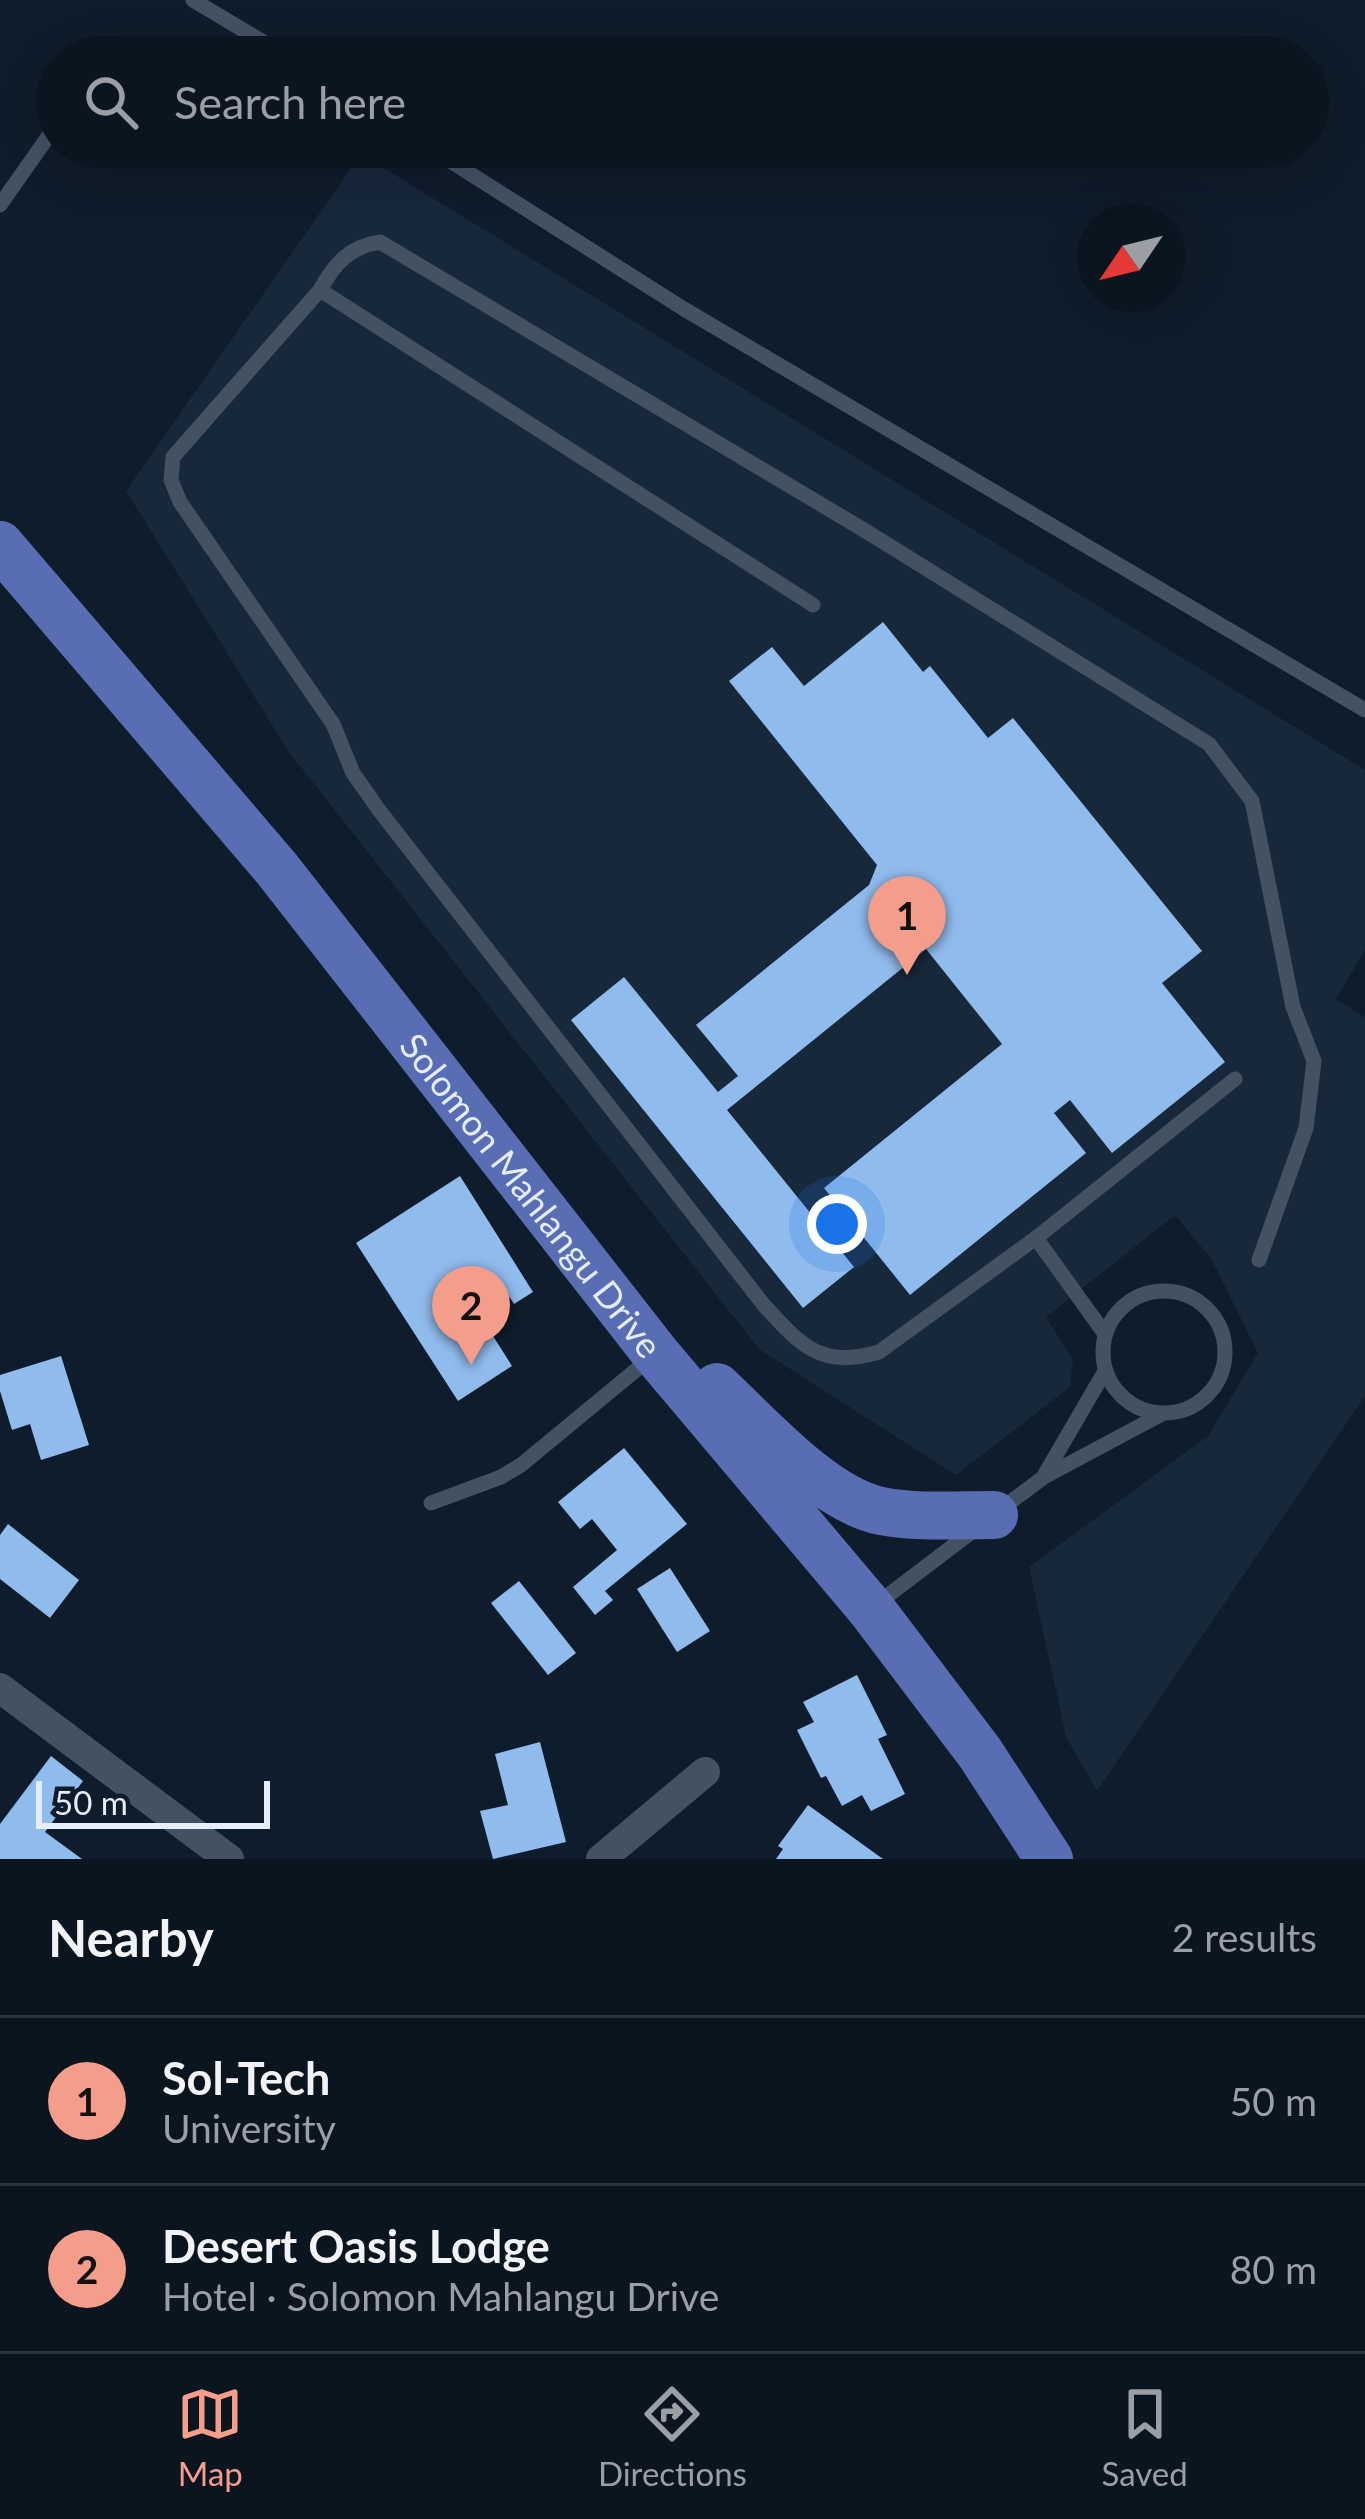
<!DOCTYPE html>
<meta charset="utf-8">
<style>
:root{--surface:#0b1520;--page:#141e29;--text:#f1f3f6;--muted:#9a9fa5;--line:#2b343e;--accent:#f49d8b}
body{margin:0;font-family:Lato,sans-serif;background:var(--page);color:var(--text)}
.compass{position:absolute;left:1077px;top:204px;width:108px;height:108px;border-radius:50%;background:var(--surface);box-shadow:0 12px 48px #0002;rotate:235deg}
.scale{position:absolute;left:36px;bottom:30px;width:234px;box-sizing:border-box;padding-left:12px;border:6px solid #e4edf8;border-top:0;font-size:33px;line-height:42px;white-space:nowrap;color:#e4edf8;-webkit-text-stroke:9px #0f1c2b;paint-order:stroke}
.you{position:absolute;left:837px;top:1224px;width:42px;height:42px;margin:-30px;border:9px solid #fff;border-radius:50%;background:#1a73e8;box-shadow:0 0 0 18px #1a73e833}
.badge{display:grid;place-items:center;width:78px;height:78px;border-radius:50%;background:var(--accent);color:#111;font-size:39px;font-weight:700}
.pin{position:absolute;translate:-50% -99px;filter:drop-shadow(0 3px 6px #0008)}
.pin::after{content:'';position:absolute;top:63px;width:42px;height:36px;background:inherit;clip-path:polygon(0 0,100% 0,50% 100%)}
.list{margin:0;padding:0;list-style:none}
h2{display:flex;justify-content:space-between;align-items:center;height:156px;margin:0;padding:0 48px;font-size:51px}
h2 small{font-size:39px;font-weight:400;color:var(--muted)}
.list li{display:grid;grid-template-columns:78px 1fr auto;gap:36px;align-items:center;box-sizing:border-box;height:168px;padding:0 48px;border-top:3px solid var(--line)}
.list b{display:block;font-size:45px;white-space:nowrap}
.list p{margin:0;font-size:39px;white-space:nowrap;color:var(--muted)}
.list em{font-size:39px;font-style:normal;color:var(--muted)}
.icon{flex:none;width:66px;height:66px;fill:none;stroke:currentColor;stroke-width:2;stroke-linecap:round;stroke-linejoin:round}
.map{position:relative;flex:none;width:1365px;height:1859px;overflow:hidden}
.search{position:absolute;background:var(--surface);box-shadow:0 12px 48px #0002;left:36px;right:36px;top:36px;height:132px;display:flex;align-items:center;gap:30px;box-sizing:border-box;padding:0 42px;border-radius:66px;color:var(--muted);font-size:45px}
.sheet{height:492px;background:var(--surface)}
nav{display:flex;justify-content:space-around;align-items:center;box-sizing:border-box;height:168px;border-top:3px solid var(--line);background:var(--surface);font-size:33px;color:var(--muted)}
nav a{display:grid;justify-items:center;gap:6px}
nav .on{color:var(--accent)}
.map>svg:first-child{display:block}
.built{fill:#17283b}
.building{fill:#90bbed}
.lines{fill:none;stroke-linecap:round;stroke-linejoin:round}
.lane{stroke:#435162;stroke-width:15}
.street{stroke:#435162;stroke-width:30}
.primary{stroke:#596db4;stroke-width:48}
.labels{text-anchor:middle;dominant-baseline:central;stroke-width:12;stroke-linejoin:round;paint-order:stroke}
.street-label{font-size:36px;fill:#e4edf8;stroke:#0f1c2b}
</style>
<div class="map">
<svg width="1365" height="1859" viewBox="0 0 1365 1859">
<rect width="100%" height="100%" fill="#0f1c2b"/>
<!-- built -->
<path class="built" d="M361 154 1365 770V950L1336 999 1365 1017V1396L1097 1791 1066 1737 1029 1567 1208 1436 1258 1353 1212 1260 1175 1215 1046 1317 1073 1360 1070 1387 956 1475 759 1349 289 752 126 491Z"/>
<!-- building -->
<g class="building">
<path d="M883 622 923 672 930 666 988 738 1013 718 1202 951 1162 983 1225 1062 1112 1153 1070 1100 1054 1113 1086 1153 910 1295 824 1188 1002 1044 926 949 727 1110 854 1267 803 1308 571 1020 624 977 718 1092 738 1076 696 1025 869 885 877 865 729 681 772 647 804 686Z"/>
<path d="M460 1176 533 1292 514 1304 503 1287 474 1306 512 1366 458 1401 356 1243Z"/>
<path d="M61 1356 89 1445 41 1460 30 1424 12 1430 0 1391V1375Z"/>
<path d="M624 1448 687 1524 605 1591 613 1600 595 1615 573 1587 617 1550 592 1519 580 1529 558 1502Z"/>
<path d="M8 1524 79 1580 50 1618 0 1579V1535Z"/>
<path d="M670 1568 710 1631 677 1652 637 1589Z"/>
<path d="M519 1581 576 1653 548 1675 491 1603Z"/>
<path d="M857 1675 887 1735 878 1739 905 1794 871 1811 862 1795 842 1806 826 1776 821 1778 797 1730 814 1722 803 1702Z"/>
<path d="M540 1742 566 1842 493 1859 480 1811 508 1805 495 1754Z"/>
<path d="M51 1756 83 1781 45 1832 82 1859H0V1824Z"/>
<path d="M808 1805 883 1859H776L783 1849 778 1846Z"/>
</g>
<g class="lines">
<!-- lane -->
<g class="lane">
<path d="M193 0 288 57"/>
<path d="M428 147 684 309 1365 710"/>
<path d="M0 205 57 124"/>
<path d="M320 290 813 605"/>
<path d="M1235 1079 1036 1238 879 1352C821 1369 801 1346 763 1304L379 810 353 773 333 724 180 502 171 480 173 457 320 290C335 263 349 247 380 242L864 530 1209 744 1252 801 1293 1007 1314 1061 1306 1128 1259 1260"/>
<path d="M1036 1238 1105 1334"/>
<circle cx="1164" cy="1352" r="61"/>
<path d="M1045 1474 1105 1371"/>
<path d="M431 1503 501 1477 521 1465 653 1356"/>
<path d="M997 1512 1044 1477 1162 1414"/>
<path d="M878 1603 978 1527"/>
</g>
<!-- street -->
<g class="street">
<path d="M0 1688 229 1859"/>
<path d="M601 1859 705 1772"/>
</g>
<!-- primary -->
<g class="primary">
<path id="s1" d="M0 545 277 869 656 1354 871 1609 980 1753 1049 1859"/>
<path d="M717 1387C759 1426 823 1499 881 1511 917 1518 956 1515 994 1515"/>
</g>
</g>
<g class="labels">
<!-- street labels -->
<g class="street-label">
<text stroke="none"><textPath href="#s1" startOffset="840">Solomon Mahlangu Drive</textPath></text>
</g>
</g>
</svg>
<svg class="compass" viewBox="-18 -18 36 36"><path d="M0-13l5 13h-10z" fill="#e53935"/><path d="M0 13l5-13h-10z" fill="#9a9fa5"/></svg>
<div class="scale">50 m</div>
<div class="you"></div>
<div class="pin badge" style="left:907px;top:975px">1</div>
<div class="pin badge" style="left:471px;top:1365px">2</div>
<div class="search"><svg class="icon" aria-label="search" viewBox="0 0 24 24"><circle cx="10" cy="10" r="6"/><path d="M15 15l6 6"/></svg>Search here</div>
</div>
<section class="sheet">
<h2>Nearby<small>2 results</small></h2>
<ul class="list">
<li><span class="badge">1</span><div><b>Sol-Tech</b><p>University</p></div><em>50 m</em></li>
<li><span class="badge">2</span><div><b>Desert Oasis Lodge</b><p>Hotel · Solomon Mahlangu Drive</p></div><em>80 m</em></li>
</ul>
</section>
<nav>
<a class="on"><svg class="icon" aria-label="map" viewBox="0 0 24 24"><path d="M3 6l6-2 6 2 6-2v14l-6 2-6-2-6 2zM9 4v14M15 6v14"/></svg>Map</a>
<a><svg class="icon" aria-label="directions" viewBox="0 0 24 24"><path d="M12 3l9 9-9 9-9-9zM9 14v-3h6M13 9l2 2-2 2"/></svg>Directions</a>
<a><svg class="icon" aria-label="saved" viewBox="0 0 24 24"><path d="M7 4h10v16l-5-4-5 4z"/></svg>Saved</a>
</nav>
